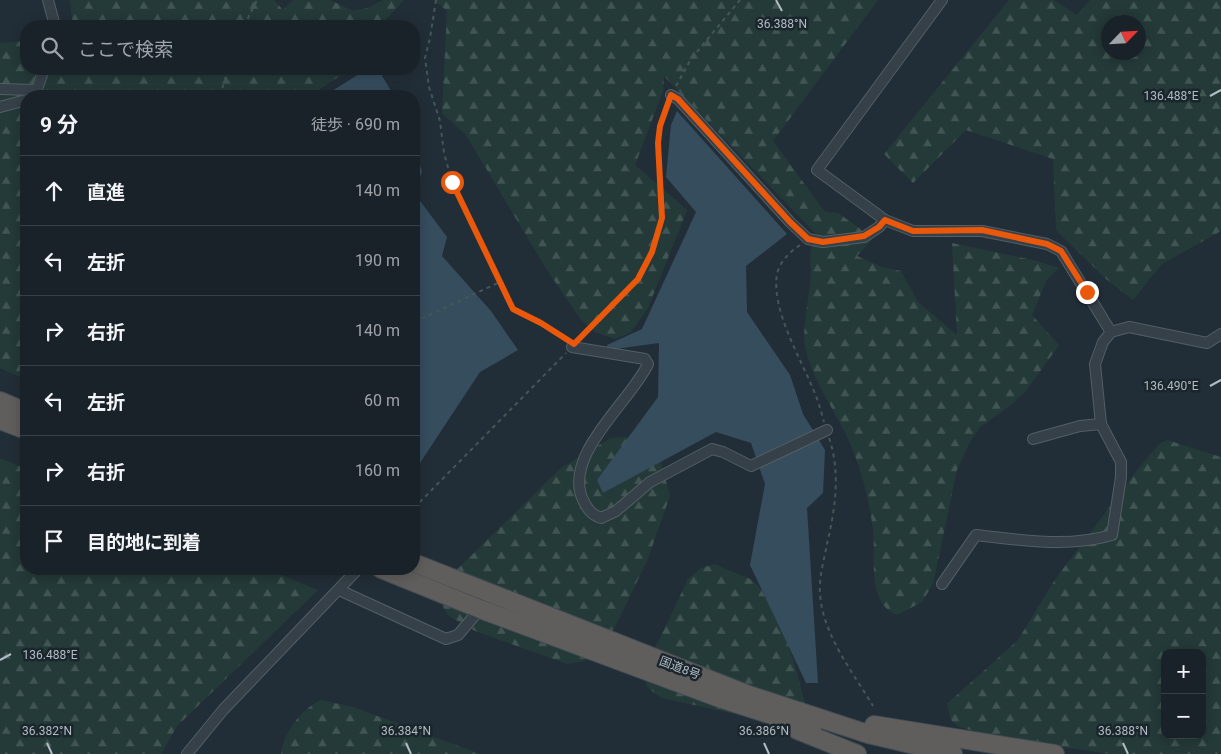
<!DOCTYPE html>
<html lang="ja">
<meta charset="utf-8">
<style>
:root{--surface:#1a2229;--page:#272f35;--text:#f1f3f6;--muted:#9fa4a8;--line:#383f46}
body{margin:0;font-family:Roboto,"Noto Sans JP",sans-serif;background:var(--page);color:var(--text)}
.controls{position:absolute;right:15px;bottom:15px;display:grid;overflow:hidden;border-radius:10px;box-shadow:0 2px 12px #0003}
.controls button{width:45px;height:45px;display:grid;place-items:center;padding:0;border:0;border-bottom:1px solid var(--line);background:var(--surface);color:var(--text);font:25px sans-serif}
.compass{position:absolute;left:1101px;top:15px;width:45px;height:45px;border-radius:50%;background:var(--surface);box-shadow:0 2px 12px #0003;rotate:65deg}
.stop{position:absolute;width:15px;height:15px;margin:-11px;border:4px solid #ea580c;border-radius:50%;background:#fff}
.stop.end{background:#ea580c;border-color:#fff;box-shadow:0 1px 5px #0008}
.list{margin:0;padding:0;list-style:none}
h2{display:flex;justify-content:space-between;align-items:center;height:65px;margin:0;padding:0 20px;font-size:21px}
h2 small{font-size:16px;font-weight:400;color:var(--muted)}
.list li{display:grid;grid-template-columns:32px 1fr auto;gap:15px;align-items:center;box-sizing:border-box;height:70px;padding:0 20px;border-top:1px solid var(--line)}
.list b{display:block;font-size:19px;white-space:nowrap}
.list em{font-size:16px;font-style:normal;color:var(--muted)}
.icon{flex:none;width:28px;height:28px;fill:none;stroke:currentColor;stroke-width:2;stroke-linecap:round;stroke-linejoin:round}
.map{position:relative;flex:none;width:1221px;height:754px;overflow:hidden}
.search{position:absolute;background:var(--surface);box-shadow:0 2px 12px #0003;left:20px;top:20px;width:400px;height:55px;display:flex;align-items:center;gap:12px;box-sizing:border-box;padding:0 18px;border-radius:20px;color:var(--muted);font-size:19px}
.panel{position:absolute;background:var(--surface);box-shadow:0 2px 12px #0003;left:20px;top:90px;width:400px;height:485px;border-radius:20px}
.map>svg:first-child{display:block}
.forest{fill:url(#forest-firs);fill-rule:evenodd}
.water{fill:#364d5e}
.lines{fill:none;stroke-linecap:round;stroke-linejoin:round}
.minor-casing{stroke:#535e65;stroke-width:12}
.trunk-casing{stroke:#404b52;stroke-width:20}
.path{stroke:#435756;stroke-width:2;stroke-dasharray:4 4;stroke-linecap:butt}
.minor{stroke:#354048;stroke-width:10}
.trunk{stroke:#605e5d;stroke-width:18}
.route{stroke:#ea580c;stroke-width:6}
.ticks{fill:none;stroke:#b0bbc4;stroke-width:2}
.labels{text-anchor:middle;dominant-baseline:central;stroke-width:5;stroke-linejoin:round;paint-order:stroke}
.street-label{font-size:12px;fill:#b0bbc4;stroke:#1a252c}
.ticks-label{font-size:12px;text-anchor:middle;fill:#b0bbc4;stroke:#1a252c;stroke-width:5;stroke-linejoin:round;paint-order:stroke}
</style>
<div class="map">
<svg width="1221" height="754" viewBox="0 0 1221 754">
<defs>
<pattern id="forest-firs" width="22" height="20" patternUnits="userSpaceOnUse" patternTransform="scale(1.25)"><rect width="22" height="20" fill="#243a38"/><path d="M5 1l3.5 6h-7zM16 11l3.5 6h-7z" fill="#415553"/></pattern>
</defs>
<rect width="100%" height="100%" fill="#222e37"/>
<!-- forest -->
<g class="forest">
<path d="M70 0H274L283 10 293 0H330L353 11 368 8 383 0H404L380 26H73Z"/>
<path d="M434 0H878L773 141 825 212 838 213 873 238 857 256 882 267 901 271 918 302 957 335 952 243 1033 260 1059 268 1046 281 1032 315 1059 345 1026 391 1011 405 980 427 969 444 957 470 933 584 922 602 897 615C866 603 876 557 873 530 869 498 861 468 848 439 834 408 812 380 805 346 802 332 809 298 810 282 813 260 805 256 817 235L664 76 663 91 635 165 687 210 648 308 631 332 615 339 595 332 581 320 545 267 466 135 442 113 447 11Z"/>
<path d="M1009 0H1054L1077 15 1090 0H1221V231L1162 264 1133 300 1106 279 1056 230 1053 159 966 130 913 183 884 154ZM1108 22H1138V52H1108Z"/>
<path d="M26 41V69H351L309 96H26V380L0 368V43Z"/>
<path d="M633 436 658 450 670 496 647 561 615 627 600 650 584 661 567 664 475 631 449 616 436 596 439 587 561 468 611 438Z"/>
<path d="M1167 440 1221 457V754H1110L993 737 957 726 951 720 947 704 1018 640 1054 581 1138 469 1159 444ZM1165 653H1202V735H1165Z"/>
<path d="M0 458 26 469V569H267L318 590 177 726 161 754H0Z"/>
<path d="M715 564C725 570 747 576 753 581 779 604 802 682 807 716L781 724 662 698 648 688 643 674 688 579 701 568Z"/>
<path d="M321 700 353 707 480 754H281C284 732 301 709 321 700Z"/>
</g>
<!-- water -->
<g class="water">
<path d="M367 69H378L394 96H324Z"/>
<path d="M677 111 787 234 746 266 747 312 790 375 803 414 825 450 823 493 807 508 818 683H806L750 565 765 484 751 443 716 432 603 493 597 480 658 397 659 343 608 350 607 345 642 329 696 212 666 177 671 125Z"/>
<path d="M414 147 422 171 415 194 447 237 442 256 491 311 518 350 480 372 414 472V411L416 407 414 397Z"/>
</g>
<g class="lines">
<defs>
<g id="minor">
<path d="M48 0 55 26"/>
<path d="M942 0 817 170 885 220 913 231H982L1047 244 1061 251 1111 332"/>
<path d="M0 89 36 90"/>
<path d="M35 95 44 69"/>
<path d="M671 95 678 99 790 222 808 239 823 242 864 237 879 227 885 220"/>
<path d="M0 107 26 100"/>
<path d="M572 347 645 359 648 364C631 401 562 455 583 500 588 510 591 514 601 518L616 511 650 482 712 449 723 452 751 466 827 430"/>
<path d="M1033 439 1080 426 1101 424"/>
<path d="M942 584 976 535C1020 540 1067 548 1112 535L1121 477V462L1101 424 1095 364 1103 342 1111 332 1129 327 1207 343 1221 334"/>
<path d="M339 590 446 639 458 635 480 609"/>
<path d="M187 754 223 710 358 569"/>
</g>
<g id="trunk">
<path d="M0 401 26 412"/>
<path d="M0 420 26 430"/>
<path d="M414 563 749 695 868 734 953 754"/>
<path d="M381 569 480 609 722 699 812 728"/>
<path d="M874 725 1055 754"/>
<path d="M797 730 857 754"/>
</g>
</defs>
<!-- minor casing -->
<use href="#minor" class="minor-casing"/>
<!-- trunk casing -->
<use href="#trunk" class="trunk-casing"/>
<!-- path -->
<g class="path">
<path d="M436 0 430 38 425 58 429 87 440 121 444 153 452 182 513 309 567 340"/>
<path d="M244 26 257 0"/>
<path d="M676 86 691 59 740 0"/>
<path d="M220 96 228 69"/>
<path d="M800 245C790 252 780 261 777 274 771 309 800 357 813 389 818 400 821 411 824 422"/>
<path d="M414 322 500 282"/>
<path d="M580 339C615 305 657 269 662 217 663 206 662 194 661 183 660 156 655 129 667 104"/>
<path d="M829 438C841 472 835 510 827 544 824 560 819 577 820 593 822 634 853 672 873 706"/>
<path d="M414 508 566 353"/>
</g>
<!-- minor -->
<use href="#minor" class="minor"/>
<!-- trunk -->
<use href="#trunk" class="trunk"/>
</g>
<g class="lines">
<!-- route -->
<path class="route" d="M452 182 513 309 541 323 574 344 638 279 652 252 662 218 658 143 660 126 671 95 678 99 790 222 808 239 823 242 864 236 879 227 885 220 913 231 982 230 1047 244 1061 251 1087 292"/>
</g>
<!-- ticks -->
<path class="ticks" d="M776 0 782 11M1210 96 1221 90M1210 386 1221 380M0 660 11 654M47 743 52 754M406 743 411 754M764 743 769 754M1123 743 1128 754"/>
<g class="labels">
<!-- street labels -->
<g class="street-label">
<text transform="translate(680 668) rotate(21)">国道8号</text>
</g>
</g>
<g class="ticks-label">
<text x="782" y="28">36.388°N</text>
<text x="1171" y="100">136.488°E</text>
<text x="1171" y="390">136.490°E</text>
<text x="50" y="659">136.488°E</text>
<text x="47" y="735">36.382°N</text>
<text x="406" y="735">36.384°N</text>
<text x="764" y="735">36.386°N</text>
<text x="1123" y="735">36.388°N</text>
</g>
</svg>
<div class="controls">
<button>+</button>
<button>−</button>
</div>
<svg class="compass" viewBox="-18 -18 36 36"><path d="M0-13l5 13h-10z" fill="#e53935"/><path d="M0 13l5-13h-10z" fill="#9fa4a8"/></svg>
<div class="stop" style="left:452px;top:182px"></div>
<div class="stop end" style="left:1087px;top:292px"></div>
<div class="search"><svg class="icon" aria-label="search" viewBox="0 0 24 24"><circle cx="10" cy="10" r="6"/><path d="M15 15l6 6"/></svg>ここで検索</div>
<section class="panel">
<h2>9 分<small>徒歩 · 690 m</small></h2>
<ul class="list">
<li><svg class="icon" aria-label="ahead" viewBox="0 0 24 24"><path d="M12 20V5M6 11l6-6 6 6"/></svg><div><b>直進</b></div><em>140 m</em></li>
<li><svg class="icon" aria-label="left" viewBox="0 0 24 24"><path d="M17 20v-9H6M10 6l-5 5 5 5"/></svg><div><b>左折</b></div><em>190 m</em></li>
<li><svg class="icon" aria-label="right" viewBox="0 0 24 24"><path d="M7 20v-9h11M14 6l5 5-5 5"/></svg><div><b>右折</b></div><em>140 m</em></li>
<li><svg class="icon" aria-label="left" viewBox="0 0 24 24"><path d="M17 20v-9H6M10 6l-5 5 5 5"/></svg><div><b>左折</b></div><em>60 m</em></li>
<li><svg class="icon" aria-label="right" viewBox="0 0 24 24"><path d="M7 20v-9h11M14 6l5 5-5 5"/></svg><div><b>右折</b></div><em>160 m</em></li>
<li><svg class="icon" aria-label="arrive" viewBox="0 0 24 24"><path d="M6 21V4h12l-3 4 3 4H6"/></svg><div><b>目的地に到着</b></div></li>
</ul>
</section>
</div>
